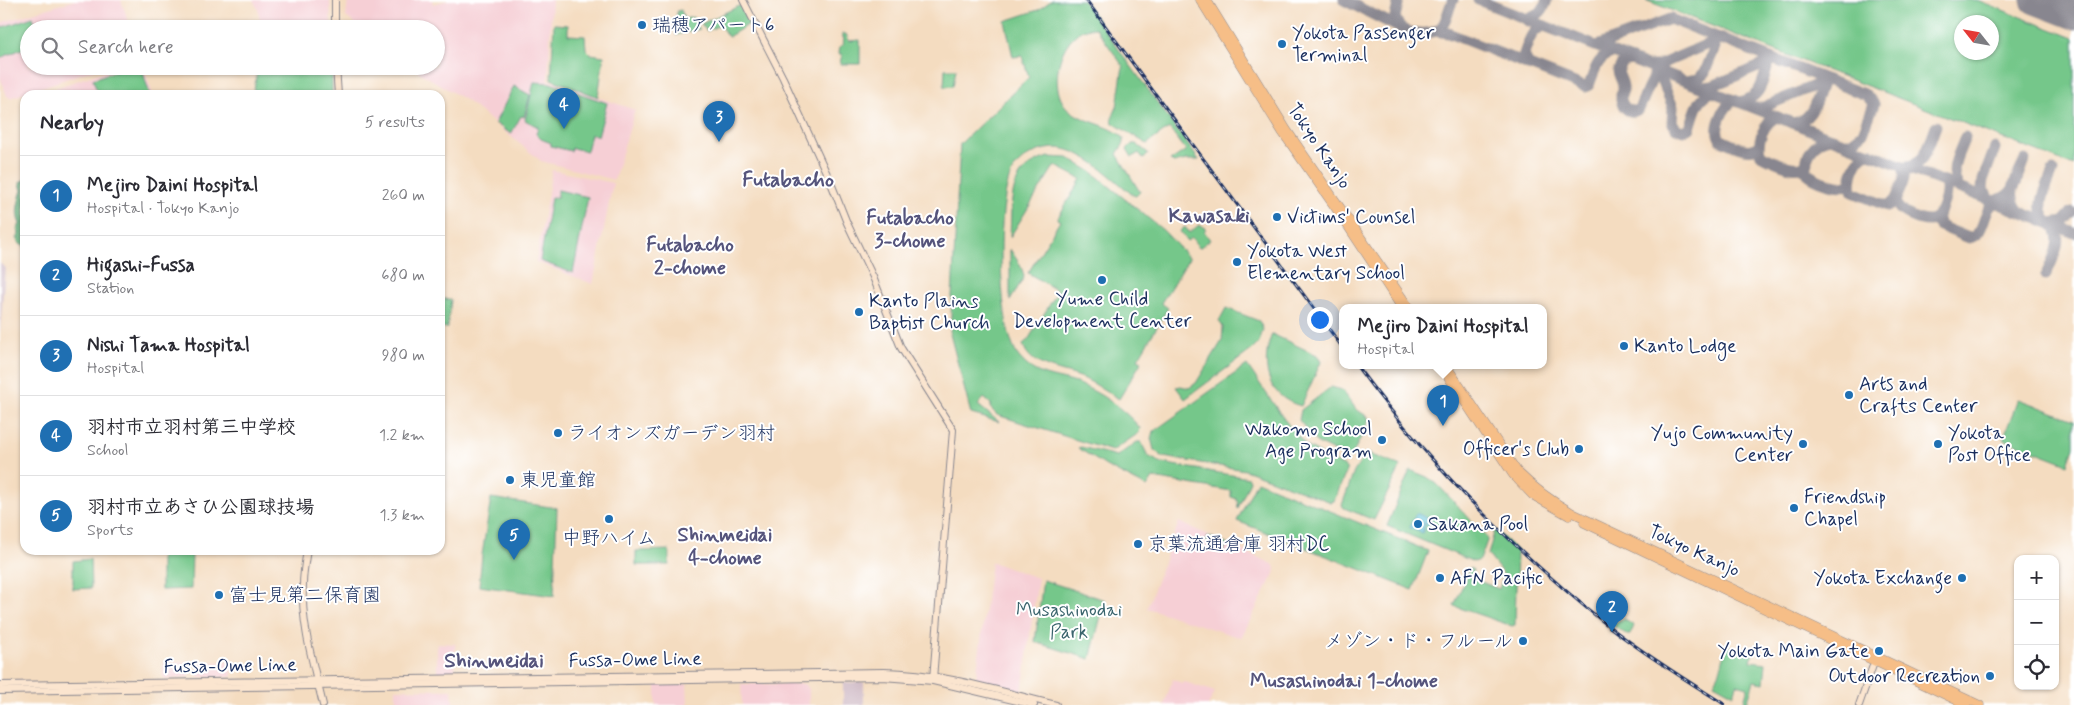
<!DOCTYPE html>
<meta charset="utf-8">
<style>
:root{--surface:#fff;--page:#f7f7f7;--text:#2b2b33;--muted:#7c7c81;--line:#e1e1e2;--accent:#1f6fb2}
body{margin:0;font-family:Mynerve,"Klee One",sans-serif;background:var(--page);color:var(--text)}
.controls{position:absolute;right:15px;bottom:15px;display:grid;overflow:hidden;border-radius:10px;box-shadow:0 1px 4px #0004}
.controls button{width:45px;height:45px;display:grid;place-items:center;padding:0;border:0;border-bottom:1px solid var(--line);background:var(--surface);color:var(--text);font:25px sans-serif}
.compass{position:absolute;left:1954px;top:15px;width:45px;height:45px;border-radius:50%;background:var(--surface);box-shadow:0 1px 4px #0004;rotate:301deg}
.you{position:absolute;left:1319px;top:319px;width:18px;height:18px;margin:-12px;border:4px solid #fff;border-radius:50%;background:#1a73e8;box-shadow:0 0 0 8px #1a73e833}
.badge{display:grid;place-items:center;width:32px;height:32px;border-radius:50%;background:var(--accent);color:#fff;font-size:16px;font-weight:700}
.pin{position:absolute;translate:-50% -41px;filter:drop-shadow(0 1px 2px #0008)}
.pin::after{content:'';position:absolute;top:26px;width:18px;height:15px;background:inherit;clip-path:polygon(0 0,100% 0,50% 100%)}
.popup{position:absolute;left:1339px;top:304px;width:208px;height:65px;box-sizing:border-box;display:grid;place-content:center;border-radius:10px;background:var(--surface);filter:drop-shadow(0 1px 4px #0005);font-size:16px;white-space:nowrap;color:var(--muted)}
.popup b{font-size:19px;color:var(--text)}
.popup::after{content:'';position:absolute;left:50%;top:100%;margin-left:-10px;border:10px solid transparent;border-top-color:var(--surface)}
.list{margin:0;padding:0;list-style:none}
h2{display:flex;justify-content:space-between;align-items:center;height:65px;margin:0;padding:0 20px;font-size:21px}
h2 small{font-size:16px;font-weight:400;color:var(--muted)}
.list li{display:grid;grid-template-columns:32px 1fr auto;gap:15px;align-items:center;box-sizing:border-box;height:80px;padding:0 20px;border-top:1px solid var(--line)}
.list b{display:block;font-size:19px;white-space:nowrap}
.list p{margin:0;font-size:16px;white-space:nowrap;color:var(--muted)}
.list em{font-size:16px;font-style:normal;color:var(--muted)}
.icon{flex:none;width:28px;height:28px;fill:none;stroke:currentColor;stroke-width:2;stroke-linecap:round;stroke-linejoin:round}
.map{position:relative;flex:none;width:2074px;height:705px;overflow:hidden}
.search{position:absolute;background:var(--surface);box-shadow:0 1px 4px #0004;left:20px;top:20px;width:425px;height:55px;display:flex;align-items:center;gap:12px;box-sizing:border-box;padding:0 18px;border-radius:28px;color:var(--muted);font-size:19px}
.panel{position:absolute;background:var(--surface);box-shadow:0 1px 4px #0004;left:20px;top:90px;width:425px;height:465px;border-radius:15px}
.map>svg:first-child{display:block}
.built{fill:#f6cfd5}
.industrial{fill:#d1bdc8}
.green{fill:#75c78a;stroke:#487b74;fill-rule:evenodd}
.forest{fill:#60ac76;stroke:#3e6e6a}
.water{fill:#5ac0d7;stroke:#3a789a}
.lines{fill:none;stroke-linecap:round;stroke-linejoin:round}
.taxiway{stroke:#88868f;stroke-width:11}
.runway{stroke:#88868f;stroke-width:29}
.secondary-casing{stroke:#88868f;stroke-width:8}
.highway-casing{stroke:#88868f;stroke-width:9}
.secondary{stroke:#fbe5cf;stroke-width:6}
.highway{stroke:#f6be87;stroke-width:8}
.rail-casing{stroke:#1b2f5e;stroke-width:3}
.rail{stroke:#fff;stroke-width:1;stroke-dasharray:4;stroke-linecap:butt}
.poi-dot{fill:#1f6fb2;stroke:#fff;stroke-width:2}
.labels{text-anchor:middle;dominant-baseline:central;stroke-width:4;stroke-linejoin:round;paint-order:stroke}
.poi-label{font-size:19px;fill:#1b2f5e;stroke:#fff;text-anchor:start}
.street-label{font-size:19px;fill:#1b2f5e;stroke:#fff}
.park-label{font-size:19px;fill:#3a646d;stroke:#fff}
.neighbourhood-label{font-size:20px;font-weight:bold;fill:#55547c;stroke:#fff}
.quarter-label{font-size:21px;font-weight:bold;fill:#55547c;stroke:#fff}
</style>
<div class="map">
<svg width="2074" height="705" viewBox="0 0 2074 705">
<rect width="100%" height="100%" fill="#fff"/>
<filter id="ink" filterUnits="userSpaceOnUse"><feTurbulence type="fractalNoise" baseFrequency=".02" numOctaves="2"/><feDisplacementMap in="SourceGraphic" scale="10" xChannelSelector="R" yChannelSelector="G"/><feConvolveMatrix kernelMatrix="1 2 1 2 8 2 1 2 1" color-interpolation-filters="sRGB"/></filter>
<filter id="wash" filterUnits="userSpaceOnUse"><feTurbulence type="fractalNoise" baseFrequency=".0096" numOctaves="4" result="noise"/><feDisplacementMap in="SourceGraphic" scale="20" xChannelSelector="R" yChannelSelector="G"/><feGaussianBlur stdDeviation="1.12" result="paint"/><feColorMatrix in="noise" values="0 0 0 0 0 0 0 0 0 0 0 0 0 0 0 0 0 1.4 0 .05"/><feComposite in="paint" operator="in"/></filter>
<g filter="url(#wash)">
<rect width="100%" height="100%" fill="#f4dcc0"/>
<!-- built -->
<g class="built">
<path d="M75 0H121L131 29H29V66H104L10 98 7 96 0 77V23Z"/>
<path d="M253 0H330L331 29H261L258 9Z"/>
<path d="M348 0H432L433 4 449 0H552L548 80 635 110 614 180 541 161 467 101 409 66H436V29H363L346 17Z"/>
<path d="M120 66H143L153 95H54L53 92 56 88Z"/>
<path d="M552 170 613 183 593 284 536 262Z"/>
<path d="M1179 522 1273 564 1276 570 1241 638 1147 608Z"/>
<path d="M991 562 1038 578 1022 691 976 679Z"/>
<path d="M437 643 455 644V673H437Z"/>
<path d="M163 662H188L189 677 165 679 163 676Z"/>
<path d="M198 662H231L232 677H198Z"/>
<path d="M1173 679 1181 683 1185 682 1215 692 1208 705H1164Z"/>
<path d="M656 684H687L688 705H656Z"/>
<path d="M741 684H804L809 689V705H742Z"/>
<path d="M396 689 452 690 453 705H396Z"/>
</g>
<!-- industrial -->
<g class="industrial">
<path d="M0 263 5 268 0 334Z"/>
<path d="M864 682V705H843V683Z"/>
</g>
<!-- green -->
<g class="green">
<path d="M1052 0H1083L1199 160H1186L1174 163 1170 161 1186 150 1169 128 1147 144 1113 123 1112 118 1117 107 1123 66 1096 28C1062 25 1046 85 1066 107 1081 123 1109 123 1124 138V143L1117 154 1140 192 1136 196 1133 195C1113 179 1090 155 1064 149 1045 145 1022 155 1012 172 996 201 997 331 1019 357 1035 377 1054 376 1076 383 1100 392 1124 409 1140 428L1139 433 1112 451 997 415 990 408 991 404 984 398 978 405 999 422 971 414 950 334 960 144 1029 77 1022 56 1013 57 1005 21 1038 10Z"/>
<path d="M1645 0H1977L2074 38V166ZM1962 22H1992V52H1962Z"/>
<path d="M741 5 749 24 728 37 720 25 707 31 701 24Z"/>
<path d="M681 10 684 19 693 17 696 26 700 29 676 35 677 11Z"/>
<path d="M33 17 37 29H29V46L0 58V28Z"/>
<path d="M554 24 568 25V35L585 36 586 49 591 54 604 56 598 97 551 79Z"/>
<path d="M842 34H846L849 41 860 40V64H840L842 54H839L840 46 843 45 844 37H842Z"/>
<path d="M129 66H141L150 95H98L93 79Z"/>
<path d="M258 66H297L332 72V95H253Z"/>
<path d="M945 69H956L953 86 944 87Z"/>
<path d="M534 82 550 83 607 103 598 136 591 134 587 151 572 148 571 151 551 146V143L541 139 536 134 538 127 525 120Z"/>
<path d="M514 86 530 95 524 117 521 116 511 134 495 123Z"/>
<path d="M1132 144H1136L1147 152 1148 155 1143 158 1139 153 1132 157 1127 149Z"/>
<path d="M1048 157 1068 158 1092 172 1164 231 1189 258 1161 303 1168 308 1138 359 1142 361 1119 399C1108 392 1097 385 1085 379 1066 370 1029 369 1023 344L1028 340 1058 291 1028 273 1060 221 1057 219 1081 179 1056 166 1053 168 1010 237C1012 201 1007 169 1048 157Z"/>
<path d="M558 190 588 197 573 273 540 261 551 198H557Z"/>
<path d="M1199 225 1203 226 1206 229 1204 231 1210 240 1199 248 1192 238 1187 241 1180 231 1185 227 1189 233Z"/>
<path d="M1010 249C1016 259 1022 265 1024 277L1010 301Z"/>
<path d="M440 298 451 300 447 328 440 327Z"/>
<path d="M1226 308 1259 321 1263 329 1259 343 1253 349 1185 399 1176 387 1181 386 1189 388 1196 383 1222 341 1223 327 1219 321Z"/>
<path d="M1272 334 1317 355 1321 362 1301 406C1266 397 1260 364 1272 334Z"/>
<path d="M1247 365 1284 419 1306 446 1345 467 1347 470 1334 501 1331 502 1245 470 1163 457 1154 450 1151 438 1154 431Z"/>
<path d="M1331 387 1342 390 1356 409 1368 417 1369 421 1351 457 1347 458 1316 442 1299 420 1301 410Z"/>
<path d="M2018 399 2074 420V447L2068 464 2003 439Z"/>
<path d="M1137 442H1141L1148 456 1161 463 1249 478 1250 481 1238 508 1237 499 1231 497V491L1153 478 1147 487 1106 466 1078 448 1081 447 1117 456Z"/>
<path d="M1366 453 1401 466 1374 520 1344 508 1342 505 1354 472Z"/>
<path d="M1410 470 1427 477 1437 484 1487 537V541L1480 560 1474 562 1387 526Z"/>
<path d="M1257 481 1428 551 1413 590 1237 521Z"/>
<path d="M491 498 557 508 554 596 479 586 482 555Z"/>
<path d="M1495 529 1517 551 1515 625 1512 626 1454 606 1470 568 1473 570 1471 578 1499 589 1504 575 1488 555Z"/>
<path d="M1208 536 1227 544 1223 553 1213 549 1215 545 1206 541Z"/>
<path d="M161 550 192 552 191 589 161 590Z"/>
<path d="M669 550V565H636V551Z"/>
<path d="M90 559 91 588 73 589V561Z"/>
<path d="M1043 580 1105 600 1090 659 1035 642Z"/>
<path d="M1624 619 1634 626 1630 635H1627L1613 625 1616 622Z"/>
<path d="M1727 646 1753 653 1751 661 1766 663 1764 683 1754 681 1747 703 1744 701 1748 687 1737 684 1734 694 1714 683 1719 674Z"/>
</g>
<!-- forest -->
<path class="forest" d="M25 179V251L24 246 19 244 16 238 19 234 17 229 20 224C15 214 18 204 21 193 23 190 20 186 20 182Z"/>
<!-- water -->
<path class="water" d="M1416 513 1432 520 1430 525 1423 523 1425 525 1422 533 1410 528Z"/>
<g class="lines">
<!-- taxiway -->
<g class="taxiway">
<path d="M1344 0 1406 31C1418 34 1437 36 1444 23 1448 16 1449 7 1453 0"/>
<path d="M1399 0 1395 17 1400 28"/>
<path d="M1478 0 2074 233"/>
<path d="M1528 21 1526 19C1538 16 1543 12 1547 0"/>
<path d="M1435 31 1448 33 1585 87 1589 85C1595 70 1597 57 1613 53"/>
<path d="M1597 46 1670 19 1866 95 1874 104 1863 133 1849 144 1846 143"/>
<path d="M1632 60 1623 62 1618 71C1619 77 1623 82 1623 87 1624 90 1622 92 1621 95 1620 105 1629 116 1639 109L1653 77 1664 72"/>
<path d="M1528 65 1524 54C1529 41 1531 29 1545 26"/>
<path d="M1650 66H1657L1717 40 1722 39"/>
<path d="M1654 69 1659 74 1673 107 1672 122 1676 128 1683 131 1690 128C1695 113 1697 97 1713 92"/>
<path d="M1686 81 1698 79 1705 72 1715 47 1711 36"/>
<path d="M1703 87 1712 86 1775 60"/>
<path d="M1735 100C1724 104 1712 130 1721 140 1732 144 1750 156 1759 145"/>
<path d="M1740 102C1761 98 1762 83 1768 65L1765 58"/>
<path d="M1756 108H1761L1828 80"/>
<path d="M1778 117C1765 119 1754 145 1762 156 1774 160 1797 175 1807 163"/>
<path d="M1793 123C1813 120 1815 102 1821 86L1818 79"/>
<path d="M1936 126C1929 143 1925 169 1902 166 1909 175 1899 191 1895 201 1898 213 1923 224 1934 220 1942 212 1949 193 1945 182"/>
<path d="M1833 138C1816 138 1804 155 1806 172 1814 180 1842 191 1850 183"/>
<path d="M1871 153C1857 152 1847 182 1853 192L1887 206 1895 201"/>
<path d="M1959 188C1948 168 1958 157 1965 137"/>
<path d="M1990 199 1982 189 1983 180 1995 148"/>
<path d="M1994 201C2016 196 2017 179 2025 160 2017 179 2005 193 2019 211"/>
<path d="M1937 216 1940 226 1969 238C1987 235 1981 209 1996 202"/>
<path d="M2048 222C2034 207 2047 188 2053 171"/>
<path d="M2051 223 2064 221 2072 212 2071 214"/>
<path d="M2046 275C2053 258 2064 241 2053 225"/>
</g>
<!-- runway -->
<path class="runway" d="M2035 0 2074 15"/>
</g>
</g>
<g filter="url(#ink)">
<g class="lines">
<defs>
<g id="secondary">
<path d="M335 0V29"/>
<path d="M743 0 783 78 831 183 847 223 873 277 901 348 953 430 933 679"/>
<path d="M336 66 338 95"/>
<path d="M307 550C305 562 303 573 303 585 301 626 314 666 323 705"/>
<path d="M0 685 884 672C943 673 999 691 1056 705"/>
<path d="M0 691 883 677 933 681 1034 705"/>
<path d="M1859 705 1876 657"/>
</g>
<g id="highway">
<path d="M1200 0 1282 132 1343 219 1401 307"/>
<path d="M1207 0 1287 130 1409 307"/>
<path d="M1440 365 1513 475 1532 495 1569 516"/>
<path d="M1446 365 1517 471C1534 488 1552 501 1573 513L1980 705"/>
<path d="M1584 523 1966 705"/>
</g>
</defs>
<!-- secondary casing -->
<use href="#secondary" class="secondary-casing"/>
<!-- highway casing -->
<use href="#highway" class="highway-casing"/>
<!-- secondary -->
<use href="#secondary" class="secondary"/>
<!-- highway -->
<use href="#highway" class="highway"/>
<defs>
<g id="rail">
<path d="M1086 0 1343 348"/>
<path d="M1356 365C1429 464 1514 551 1611 628 1647 656 1686 680 1724 704"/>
</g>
</defs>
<!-- rail casing -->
<use href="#rail" class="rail-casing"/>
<!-- rail -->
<use href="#rail" class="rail"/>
</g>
</g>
<!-- markers -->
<g class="poi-dot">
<circle cx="642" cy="25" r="5"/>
<circle cx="1282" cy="44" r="5"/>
<circle cx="1277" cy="217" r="5"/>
<circle cx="1237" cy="262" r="5"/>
<circle cx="1102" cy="280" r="5"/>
<circle cx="859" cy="312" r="5"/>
<circle cx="1624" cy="346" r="5"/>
<circle cx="1849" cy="395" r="5"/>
<circle cx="558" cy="433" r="5"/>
<circle cx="1382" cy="440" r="5"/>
<circle cx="1803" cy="444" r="5"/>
<circle cx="1938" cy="444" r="5"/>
<circle cx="1579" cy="449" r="5"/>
<circle cx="510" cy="480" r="5"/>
<circle cx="1794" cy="508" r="5"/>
<circle cx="609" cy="519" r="5"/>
<circle cx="1418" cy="524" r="5"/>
<circle cx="1138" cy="544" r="5"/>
<circle cx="1440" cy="578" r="5"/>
<circle cx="1962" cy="578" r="5"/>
<circle cx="219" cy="595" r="5"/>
<circle cx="1523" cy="641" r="5"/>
<circle cx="1879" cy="651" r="5"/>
<circle cx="1990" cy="676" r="5"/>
</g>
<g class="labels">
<!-- poi labels -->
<g class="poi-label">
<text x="652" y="25">瑞穂アパート6</text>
<text x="1292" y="33">Yokota Passenger<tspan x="1292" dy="22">Terminal</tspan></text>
<text x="1287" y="217">Victims' Counsel</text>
<text x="1247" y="251">Yokota West<tspan x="1247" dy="22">Elementary School</tspan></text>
<text x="1102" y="299" text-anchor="middle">Yume Child<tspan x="1102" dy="22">Development Center</tspan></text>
<text x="869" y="301">Kanto Plains<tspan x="869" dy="22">Baptist Church</tspan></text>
<text x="1634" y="346">Kanto Lodge</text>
<text x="1859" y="384">Arts and<tspan x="1859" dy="22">Crafts Center</tspan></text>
<text x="1372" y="429" text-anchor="end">Wakomo School<tspan x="1372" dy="22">Age Program</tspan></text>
<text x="568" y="433">ライオンズガーデン羽村</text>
<text x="1793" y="433" text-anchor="end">Yujo Community<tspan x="1793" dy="22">Center</tspan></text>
<text x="1948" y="433">Yokota<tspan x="1948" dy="22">Post Office</tspan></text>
<text x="1569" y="449" text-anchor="end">Officer's Club</text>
<text x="520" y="480">東児童館</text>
<text x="1804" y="497">Friendship<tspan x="1804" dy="22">Chapel</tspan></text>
<text x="1428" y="524">Sakana Pool</text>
<text x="609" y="538" text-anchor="middle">中野ハイム</text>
<text x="1148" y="544">京葉流通倉庫 羽村DC</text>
<text x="1450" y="578">AFN Pacific</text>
<text x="1952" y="578" text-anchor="end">Yokota Exchange</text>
<text x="229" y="595">富士見第二保育園</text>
<text x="1513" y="641" text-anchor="end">メゾン・ド・フルール</text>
<text x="1869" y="651" text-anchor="end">Yokota Main Gate</text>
<text x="1980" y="676" text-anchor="end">Outdoor Recreation</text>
</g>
<!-- street labels -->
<g class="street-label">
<text transform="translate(1319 146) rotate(56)">Tokyo Kanjo</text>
<text transform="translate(1694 551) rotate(25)">Tokyo Kanjo</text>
<text transform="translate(635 660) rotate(-1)">Fussa-Ome Line</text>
<text transform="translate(230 666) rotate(-1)">Fussa-Ome Line</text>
</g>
<!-- park labels -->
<g class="park-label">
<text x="1069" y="610">Musashinodai<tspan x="1069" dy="22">Park</tspan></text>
</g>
<!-- neighbourhood labels -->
<g class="neighbourhood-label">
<text x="1209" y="216">Kawasaki</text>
<text x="910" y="218">Futabacho<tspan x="910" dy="23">3-chome</tspan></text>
<text x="690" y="245">Futabacho<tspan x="690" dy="23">2-chome</tspan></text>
<text x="725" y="535">Shinmeidai<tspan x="725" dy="23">4-chome</tspan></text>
<text x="1344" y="681">Musashinodai 1-chome</text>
</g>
<!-- quarter labels -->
<g class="quarter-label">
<text x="788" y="180">Futabacho</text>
<text x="494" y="661">Shinmeidai</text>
</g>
</g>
</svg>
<div class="controls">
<button>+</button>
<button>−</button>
<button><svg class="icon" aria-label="locate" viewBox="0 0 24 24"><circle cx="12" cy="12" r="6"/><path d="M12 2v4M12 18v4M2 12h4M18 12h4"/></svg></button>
</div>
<svg class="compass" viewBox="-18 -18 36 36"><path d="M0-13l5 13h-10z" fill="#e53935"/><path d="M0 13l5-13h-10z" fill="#7c7c81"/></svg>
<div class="you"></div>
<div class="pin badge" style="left:1443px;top:426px">1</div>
<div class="popup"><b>Mejiro Daini Hospital</b>Hospital</div>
<div class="pin badge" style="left:1612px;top:632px">2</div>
<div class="pin badge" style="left:719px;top:142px">3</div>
<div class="pin badge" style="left:564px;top:129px">4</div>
<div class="pin badge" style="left:514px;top:560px">5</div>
<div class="search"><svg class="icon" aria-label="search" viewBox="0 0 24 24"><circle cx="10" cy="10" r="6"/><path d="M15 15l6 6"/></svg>Search here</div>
<section class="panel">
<h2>Nearby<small>5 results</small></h2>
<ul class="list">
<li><span class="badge">1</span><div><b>Mejiro Daini Hospital</b><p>Hospital · Tokyo Kanjo</p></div><em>260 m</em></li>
<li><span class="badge">2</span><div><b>Higashi-Fussa</b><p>Station</p></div><em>680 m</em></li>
<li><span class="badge">3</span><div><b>Nishi Tama Hospital</b><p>Hospital</p></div><em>980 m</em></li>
<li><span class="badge">4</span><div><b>羽村市立羽村第三中学校</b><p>School</p></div><em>1.2 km</em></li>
<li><span class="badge">5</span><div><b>羽村市立あさひ公園球技場</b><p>Sports</p></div><em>1.3 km</em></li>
</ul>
</section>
</div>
